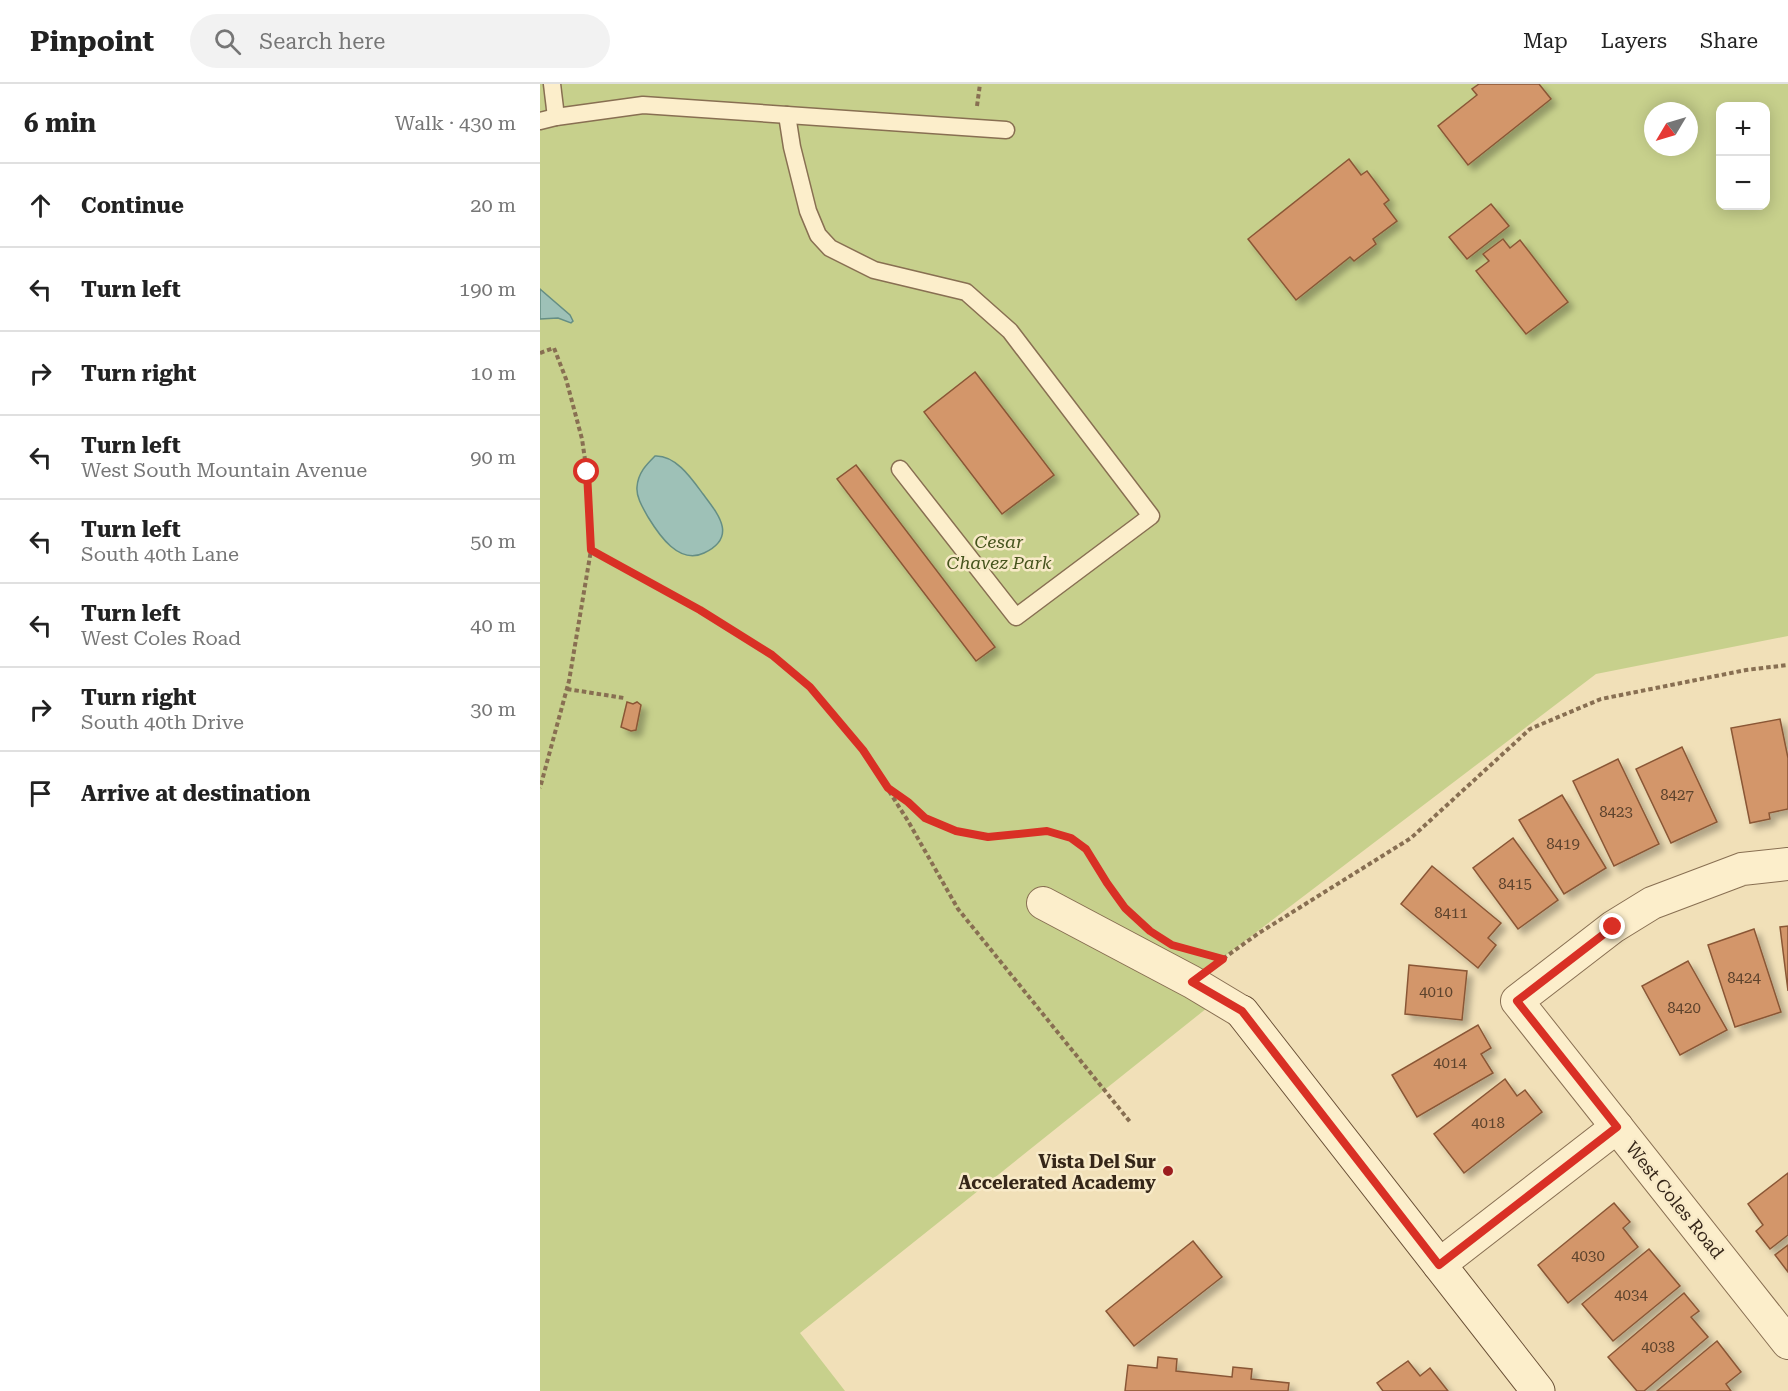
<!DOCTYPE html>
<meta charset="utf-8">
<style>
:root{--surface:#fff;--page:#f2f2f2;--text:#222;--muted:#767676;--line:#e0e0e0}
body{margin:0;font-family:"Roboto Serif",serif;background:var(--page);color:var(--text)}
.controls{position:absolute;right:18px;top:18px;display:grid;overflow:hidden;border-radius:12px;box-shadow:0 3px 15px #0003}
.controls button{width:54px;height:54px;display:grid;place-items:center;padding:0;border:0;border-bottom:2px solid var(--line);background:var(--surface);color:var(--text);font:30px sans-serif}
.compass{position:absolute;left:1104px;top:18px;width:54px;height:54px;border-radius:50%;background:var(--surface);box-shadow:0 3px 15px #0003;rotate:232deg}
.stop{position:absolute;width:18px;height:18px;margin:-14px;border:4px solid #d93025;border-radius:50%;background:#fff}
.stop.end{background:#d93025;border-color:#fff;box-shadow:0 2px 6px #0008}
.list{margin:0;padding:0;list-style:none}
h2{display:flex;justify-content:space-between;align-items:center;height:78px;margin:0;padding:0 24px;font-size:26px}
h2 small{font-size:20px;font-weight:400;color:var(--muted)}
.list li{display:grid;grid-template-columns:39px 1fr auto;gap:18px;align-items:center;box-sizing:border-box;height:84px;padding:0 24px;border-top:2px solid var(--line)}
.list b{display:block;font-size:22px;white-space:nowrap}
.list p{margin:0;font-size:20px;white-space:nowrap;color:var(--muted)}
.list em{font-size:20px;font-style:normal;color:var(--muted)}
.icon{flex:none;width:33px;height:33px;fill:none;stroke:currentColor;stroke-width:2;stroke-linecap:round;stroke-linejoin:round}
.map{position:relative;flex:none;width:1248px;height:1307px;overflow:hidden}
header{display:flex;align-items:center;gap:36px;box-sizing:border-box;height:84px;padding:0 30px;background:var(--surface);border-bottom:2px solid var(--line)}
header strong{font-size:28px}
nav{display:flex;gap:33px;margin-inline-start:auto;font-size:21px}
.search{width:420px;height:54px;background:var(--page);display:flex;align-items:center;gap:15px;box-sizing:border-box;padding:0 21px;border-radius:33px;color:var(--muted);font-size:22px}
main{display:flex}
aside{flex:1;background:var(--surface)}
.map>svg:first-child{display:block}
.green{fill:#c7d08c;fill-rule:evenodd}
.water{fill:#9ec1b7;stroke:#658e84;stroke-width:1.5}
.building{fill:#d3966a;stroke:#8a5736;stroke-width:1.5;filter:url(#shadow)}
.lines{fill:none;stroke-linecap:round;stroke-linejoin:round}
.lane-casing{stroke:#886f52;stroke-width:19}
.street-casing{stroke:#886f52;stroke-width:34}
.secondary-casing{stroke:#6a5036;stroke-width:35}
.path{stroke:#886f52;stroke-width:4;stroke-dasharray:4.5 3;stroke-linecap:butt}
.lane{stroke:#fceecb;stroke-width:16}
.street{stroke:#fceecb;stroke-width:32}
.secondary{stroke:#fceecb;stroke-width:33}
.route{stroke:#d93025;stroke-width:8}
.poi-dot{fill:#9c1d1e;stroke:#f8eac8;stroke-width:2}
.labels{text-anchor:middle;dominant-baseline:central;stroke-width:5;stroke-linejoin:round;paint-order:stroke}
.number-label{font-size:15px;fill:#5d432d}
.park-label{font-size:18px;font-style:italic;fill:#46541d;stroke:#f8eac8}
.poi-label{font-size:18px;font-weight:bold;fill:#362719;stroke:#f8eac8;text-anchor:end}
.street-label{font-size:18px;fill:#362719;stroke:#f8eac8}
</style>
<header>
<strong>Pinpoint</strong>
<div class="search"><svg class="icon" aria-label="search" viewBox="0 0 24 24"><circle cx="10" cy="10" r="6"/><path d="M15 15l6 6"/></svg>Search here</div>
<nav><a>Map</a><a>Layers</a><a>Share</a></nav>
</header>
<main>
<aside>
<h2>6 min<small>Walk · 430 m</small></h2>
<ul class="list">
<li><svg class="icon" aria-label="ahead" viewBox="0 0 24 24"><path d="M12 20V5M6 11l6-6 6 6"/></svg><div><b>Continue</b></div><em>20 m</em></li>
<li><svg class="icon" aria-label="left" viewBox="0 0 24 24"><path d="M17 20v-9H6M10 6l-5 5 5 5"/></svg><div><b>Turn left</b></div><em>190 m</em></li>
<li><svg class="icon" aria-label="right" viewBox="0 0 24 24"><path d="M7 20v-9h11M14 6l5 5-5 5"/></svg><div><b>Turn right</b></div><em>10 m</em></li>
<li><svg class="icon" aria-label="left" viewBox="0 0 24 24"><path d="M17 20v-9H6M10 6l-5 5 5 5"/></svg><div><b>Turn left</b><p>West South Mountain Avenue</p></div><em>90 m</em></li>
<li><svg class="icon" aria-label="left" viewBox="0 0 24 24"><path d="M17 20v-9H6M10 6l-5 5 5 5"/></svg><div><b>Turn left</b><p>South 40th Lane</p></div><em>50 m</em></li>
<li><svg class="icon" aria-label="left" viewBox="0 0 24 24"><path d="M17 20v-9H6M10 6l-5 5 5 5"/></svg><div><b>Turn left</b><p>West Coles Road</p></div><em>40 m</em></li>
<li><svg class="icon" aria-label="right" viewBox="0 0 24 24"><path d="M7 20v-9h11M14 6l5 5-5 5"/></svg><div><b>Turn right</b><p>South 40th Drive</p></div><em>30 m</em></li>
<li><svg class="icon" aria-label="arrive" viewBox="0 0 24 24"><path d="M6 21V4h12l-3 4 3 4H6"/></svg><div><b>Arrive at destination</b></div></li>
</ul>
</aside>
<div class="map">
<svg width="1248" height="1307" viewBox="0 0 1248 1307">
<defs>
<filter id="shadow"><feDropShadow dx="5.5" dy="5.5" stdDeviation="3" flood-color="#0004"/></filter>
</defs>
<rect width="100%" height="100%" fill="#f1e0b8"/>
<!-- green -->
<path class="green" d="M0 0H1248V552L1056 590 652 897 667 924 260 1249 305 1307H0ZM1180 22H1226V122H1180ZM1113 27H1149V63H1113Z"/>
<!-- water -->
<g class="water">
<path d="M0 205 30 231 33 237 31 239 18 234 0 235Z"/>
<path d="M115 372C136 371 152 395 163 410 178 430 198 453 164 469 139 481 119 451 108 433 103 424 96 413 97 403 98 389 106 381 115 372Z"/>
</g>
<!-- building -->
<g class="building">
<path d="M939 0H999L1011 15 928 81 898 42 937 11 932 5Z"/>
<path d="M809 75 821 91 827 87 849 116 844 120 857 137 833 155 836 160 814 177 810 173 756 216 708 155Z"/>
<path d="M951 120 969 142 927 175 909 153Z"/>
<path d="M963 155 970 164 980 156 1028 218 986 250 936 187 949 177 943 170Z"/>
<path d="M435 288 514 391 462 430 384 328Z"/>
<path d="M316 381 455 563 436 577 297 395Z"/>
<path d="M87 618 93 620 97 618 101 621 96 646 91 647 81 643Z"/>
<path d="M1240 635 1248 674V725L1229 729 1230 735 1210 739 1191 644Z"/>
<path d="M1142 663 1177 738 1131 759 1096 685Z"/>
<path d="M1078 675 1119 760 1074 782 1033 697Z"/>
<path d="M1022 711 1066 784 1024 810 979 736Z"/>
<path d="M973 754 1018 816 978 845 933 784Z"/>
<path d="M892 782 961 839 948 854 956 861 938 884 861 820Z"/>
<path d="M1248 842V907L1240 843Z"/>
<path d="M1214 845 1241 928 1195 943 1168 861Z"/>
<path d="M1148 877 1187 946 1140 971 1102 902Z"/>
<path d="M869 881 927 887 922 936 865 930Z"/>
<path d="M938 941 951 964 941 970 953 989 877 1033 852 991Z"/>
<path d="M965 995 977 1012 985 1006 1002 1028 924 1089 894 1050Z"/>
<path d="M1248 1089V1151L1230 1165 1216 1147 1223 1141 1208 1120Z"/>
<path d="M1074 1119 1090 1138 1083 1144 1098 1163 1028 1219 998 1181Z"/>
<path d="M653 1157 682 1193 594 1262 566 1227Z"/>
<path d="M1248 1161V1188L1235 1171Z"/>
<path d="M1109 1165 1140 1202 1073 1257 1042 1220Z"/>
<path d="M1144 1209 1159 1227 1151 1233 1168 1253 1104 1307H1097L1068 1273Z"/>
<path d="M1177 1257 1201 1288 1186 1300 1191 1307H1117Z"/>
<path d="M618 1273 637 1275 636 1287 692 1293 693 1283 712 1285 711 1295 749 1299 748 1307H585L588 1281 617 1284Z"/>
<path d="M868 1277 880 1292 890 1284 908 1307H843L837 1299Z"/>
</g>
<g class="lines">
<defs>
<g id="lane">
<path d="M12 0 16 33"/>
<path d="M247 31 252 63 268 127 278 151 290 164 334 186 426 208 470 247 611 432 476 533 360 385"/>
<path d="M0 37 16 33 103 21 466 46"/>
</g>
<g id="street">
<path d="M1248 780 1202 785 1112 819 1073 843 977 917 1248 1259"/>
<path d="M503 819 652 898 702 928"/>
<path d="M899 1181 1077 1043"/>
</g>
<path id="secondary" d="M702 928 998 1307"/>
</defs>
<!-- lane casing -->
<use href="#lane" class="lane-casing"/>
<!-- street casing -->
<use href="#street" class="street-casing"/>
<!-- secondary casing -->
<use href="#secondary" class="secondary-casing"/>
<!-- path -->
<g class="path">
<path d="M437 22 440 0"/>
<path d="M0 269 14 264 26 295 42 355 47 389 51 466 29 597 0 704"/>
<path d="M51 466 160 526 202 552 232 571 270 603 323 666 368 737 418 825 591 1039"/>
<path d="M27 605 84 614"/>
<path d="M350 706C356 710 363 714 369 719 375 723 380 730 386 734 403 744 428 752 448 753 477 754 505 739 533 756 558 771 569 810 592 831"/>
<path d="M677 879 719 849 871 754 990 645 1061 615 1206 586 1248 581"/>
</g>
<!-- lane -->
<use href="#lane" class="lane"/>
<!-- street -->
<use href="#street" class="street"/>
<!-- secondary -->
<use href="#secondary" class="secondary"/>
</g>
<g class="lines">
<!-- route -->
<path class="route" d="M47 388 51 466 160 526 232 571 270 603 323 666 348 704 368 718 385 734 416 747 448 753 507 747 531 754 546 765 567 799 585 824 610 847 632 861 683 875 652 898 702 927 899 1181 1077 1043 977 917 1073 843"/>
</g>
<!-- markers -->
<circle class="poi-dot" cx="628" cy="1087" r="6"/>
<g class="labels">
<!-- number labels -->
<g class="number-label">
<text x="1137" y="711">8427</text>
<text x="1076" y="728">8423</text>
<text x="1023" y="760">8419</text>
<text x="975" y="800">8415</text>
<text x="911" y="829">8411</text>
<text x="1204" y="894">8424</text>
<text x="896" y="908">4010</text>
<text x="1144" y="924">8420</text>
<text x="910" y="979">4014</text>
<text x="948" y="1039">4018</text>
<text x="1048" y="1172">4030</text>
<text x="1091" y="1211">4034</text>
<text x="1118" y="1263">4038</text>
</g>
<!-- park labels -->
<g class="park-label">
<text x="459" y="457">Cesar<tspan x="459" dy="21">Chavez Park</tspan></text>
</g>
<!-- poi labels -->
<g class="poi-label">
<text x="616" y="1077">Vista Del Sur<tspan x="616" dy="21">Accelerated Academy</tspan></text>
</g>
<!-- street labels -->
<g class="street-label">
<text transform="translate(1135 1116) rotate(51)">West Coles Road</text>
</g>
</g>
</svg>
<div class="controls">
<button>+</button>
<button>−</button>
</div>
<svg class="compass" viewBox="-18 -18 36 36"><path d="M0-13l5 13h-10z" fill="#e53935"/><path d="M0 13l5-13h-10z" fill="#767676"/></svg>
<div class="stop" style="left:47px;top:388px"></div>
<div class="stop end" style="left:1073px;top:843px"></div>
</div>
</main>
